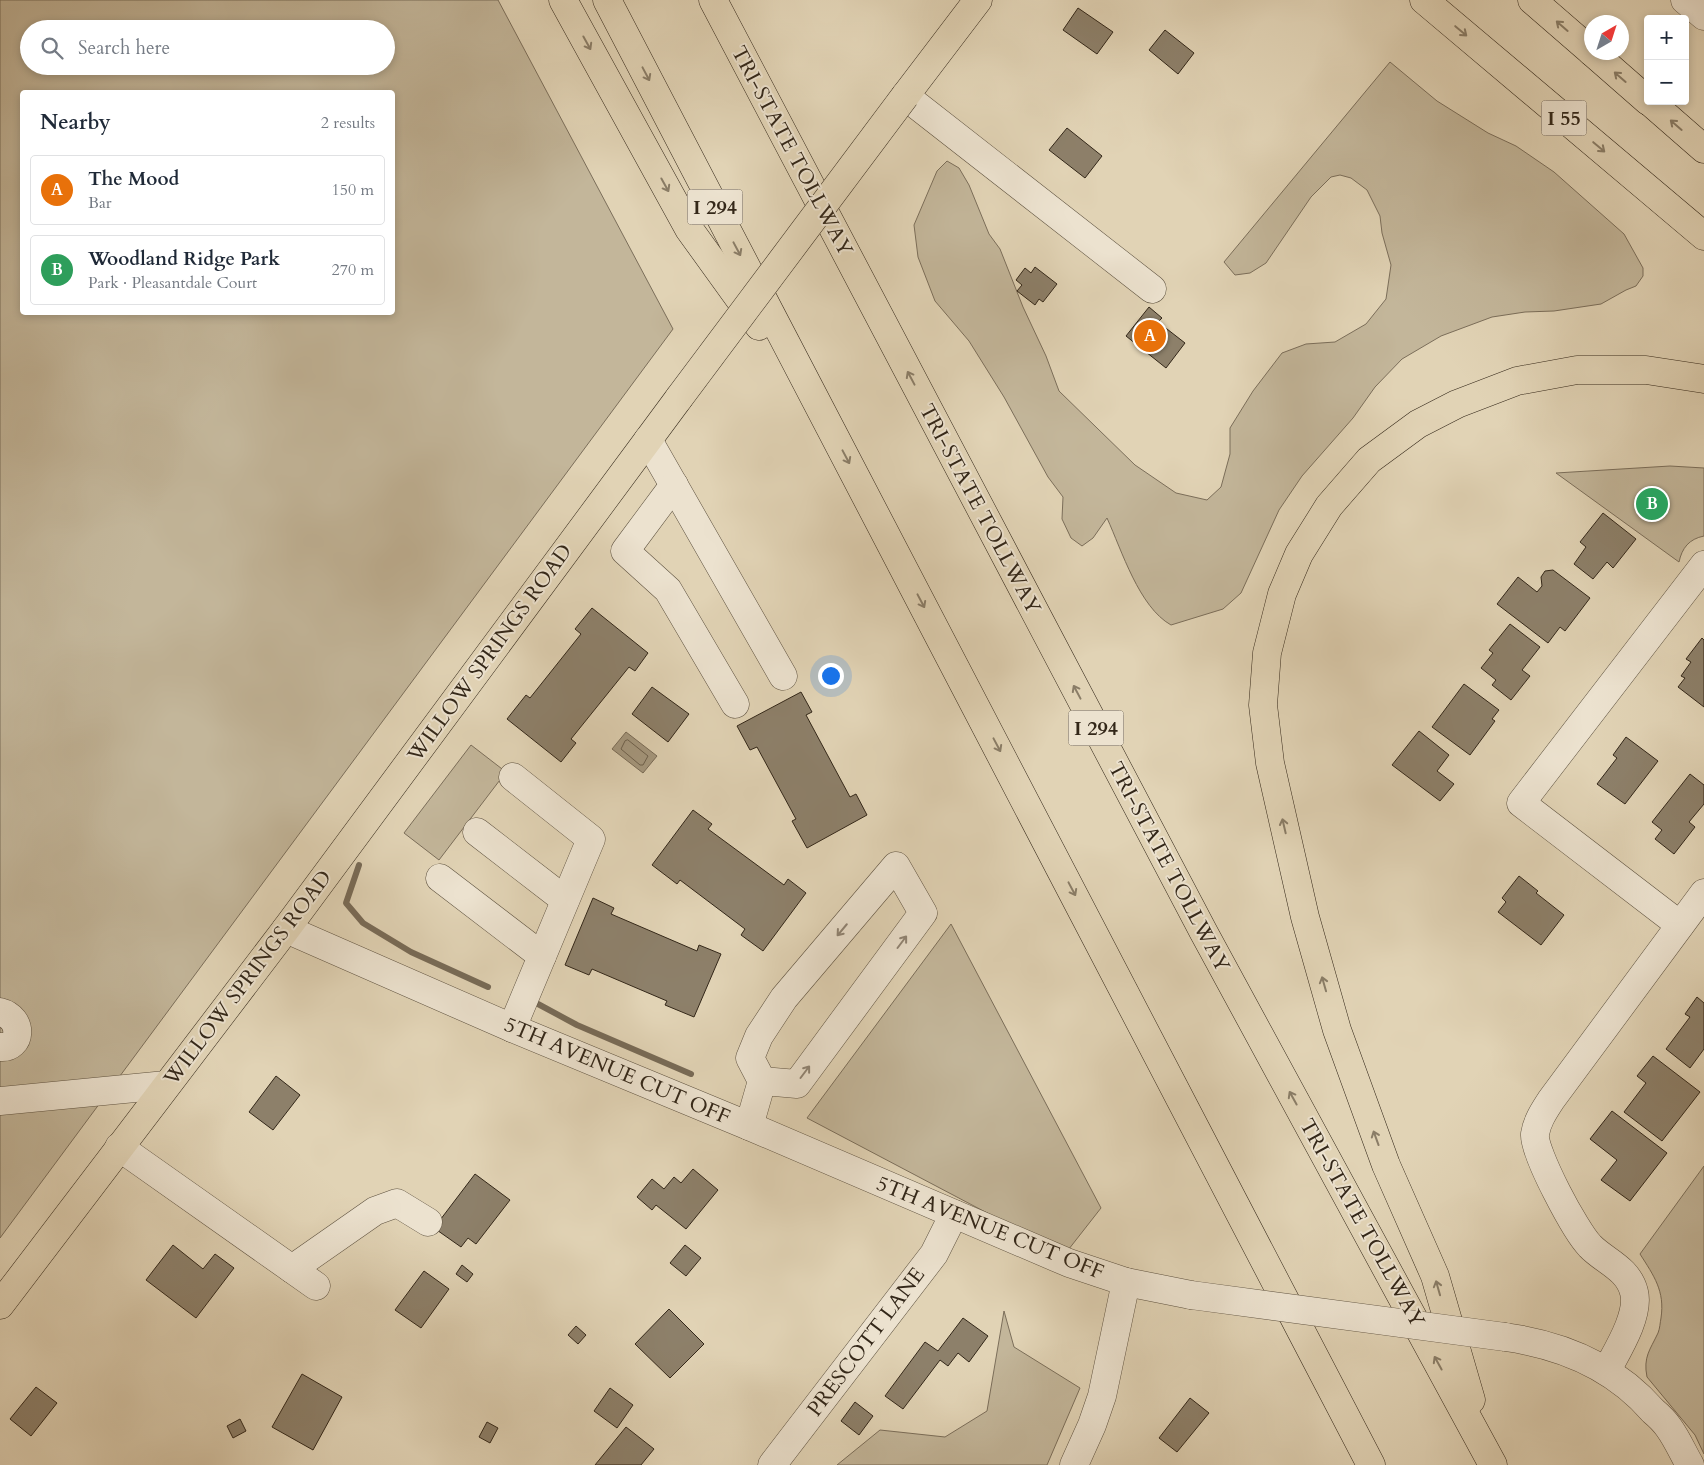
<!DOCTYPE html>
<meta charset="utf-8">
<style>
:root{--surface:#fff;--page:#f2f2f3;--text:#1f2937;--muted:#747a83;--line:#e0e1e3;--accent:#0f766e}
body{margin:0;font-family:Cardo,serif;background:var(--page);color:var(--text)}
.controls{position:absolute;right:15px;top:15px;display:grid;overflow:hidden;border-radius:5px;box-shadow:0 2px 8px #0003}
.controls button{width:45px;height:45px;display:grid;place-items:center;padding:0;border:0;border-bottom:1px solid var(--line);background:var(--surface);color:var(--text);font:25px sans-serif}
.compass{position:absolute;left:1584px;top:15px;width:45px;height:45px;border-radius:50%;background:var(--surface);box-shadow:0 2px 8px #0003;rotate:39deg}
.you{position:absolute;left:830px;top:675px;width:18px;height:18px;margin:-12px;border:4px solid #fff;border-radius:50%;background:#1a73e8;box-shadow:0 0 0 8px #1a73e833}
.badge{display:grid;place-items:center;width:32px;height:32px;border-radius:50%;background:var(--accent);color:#fff;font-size:16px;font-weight:700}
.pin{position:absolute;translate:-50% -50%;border:2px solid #fff;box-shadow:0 1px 5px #0006}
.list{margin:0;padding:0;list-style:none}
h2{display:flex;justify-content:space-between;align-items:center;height:65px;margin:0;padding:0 20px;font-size:21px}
h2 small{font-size:16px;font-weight:400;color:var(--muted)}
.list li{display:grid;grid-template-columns:32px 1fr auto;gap:15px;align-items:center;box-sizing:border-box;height:70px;margin:0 10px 10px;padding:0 10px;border:1px solid var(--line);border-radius:5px}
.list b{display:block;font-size:19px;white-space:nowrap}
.list p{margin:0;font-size:16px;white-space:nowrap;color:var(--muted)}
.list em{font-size:16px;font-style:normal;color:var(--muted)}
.icon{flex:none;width:28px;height:28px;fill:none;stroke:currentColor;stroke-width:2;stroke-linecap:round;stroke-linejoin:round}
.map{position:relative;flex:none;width:1704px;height:1465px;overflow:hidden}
.search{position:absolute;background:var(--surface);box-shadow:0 2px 8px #0003;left:20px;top:20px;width:375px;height:55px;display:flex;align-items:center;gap:12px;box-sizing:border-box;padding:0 18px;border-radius:28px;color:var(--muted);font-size:19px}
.panel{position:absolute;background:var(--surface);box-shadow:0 2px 8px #0003;left:20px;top:90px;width:375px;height:225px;border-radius:5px}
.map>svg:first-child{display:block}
.green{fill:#c3b69a;stroke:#7b6e5a;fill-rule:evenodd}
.water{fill:#a69980;stroke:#786b57}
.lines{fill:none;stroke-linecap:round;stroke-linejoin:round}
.shore{stroke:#6c604c;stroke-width:1}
.stream{stroke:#786b57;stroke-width:6}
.building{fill:#8d806a;stroke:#332719}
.minor-casing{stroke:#5e5240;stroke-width:29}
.major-casing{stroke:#332719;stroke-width:29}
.highway-casing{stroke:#332719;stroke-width:29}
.minor{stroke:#ece2cf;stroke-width:28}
.major{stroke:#e1d3b5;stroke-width:28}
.highway{stroke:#e1d3b5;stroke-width:28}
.minor-bridge-casing{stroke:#5e5240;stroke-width:29;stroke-linecap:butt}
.major-bridge-casing{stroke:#332719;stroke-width:29;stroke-linecap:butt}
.minor-bridge{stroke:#ece2cf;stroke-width:28}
.major-bridge{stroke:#e1d3b5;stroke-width:28}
.oneway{stroke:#8a7d67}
.oneway2{stroke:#908474}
.labels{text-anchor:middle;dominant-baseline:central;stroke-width:4;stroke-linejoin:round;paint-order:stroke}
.shield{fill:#ece2cf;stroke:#6a5f50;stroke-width:1}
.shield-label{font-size:20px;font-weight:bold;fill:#332719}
.street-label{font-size:21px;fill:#332719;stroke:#ece2cf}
</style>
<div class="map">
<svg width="1704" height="1465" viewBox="0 0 1704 1465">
<rect width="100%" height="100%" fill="#e1d3b5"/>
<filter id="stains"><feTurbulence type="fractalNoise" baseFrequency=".004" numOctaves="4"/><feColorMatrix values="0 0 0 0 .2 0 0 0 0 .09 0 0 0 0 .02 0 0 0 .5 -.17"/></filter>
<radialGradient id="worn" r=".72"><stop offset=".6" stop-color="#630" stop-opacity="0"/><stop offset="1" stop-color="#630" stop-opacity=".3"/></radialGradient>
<!-- green -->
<g class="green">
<path d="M0 0H498L673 329 0 1238ZM29 29H386V66H29ZM22 92H392V312H22Z"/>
<path d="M1390 62 1437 101 1488 133 1516 146 1554 172 1624 234 1643 268V276L1636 286 1626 290 1601 304 1554 311 1525 312 1492 317 1441 336 1402 359 1375 387 1353 418 1302 476 1279 510 1241 593 1223 609 1171 625C1139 607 1122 551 1107 518L1093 538 1082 546 1071 538 1062 519 1063 497 1048 477 1004 397 969 341 935 301 918 257 914 225 937 171 947 161 959 168 969 185 989 234 1000 249 1023 307 1046 356 1059 391 1135 465 1176 493 1207 500 1221 487 1230 454V428L1253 391 1282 353 1306 344 1335 342 1366 324 1386 299 1391 265 1382 233 1380 216 1367 190 1351 178 1340 175 1331 177 1311 197 1266 263 1250 273 1235 275 1224 262Z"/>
<path d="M1670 466 1704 468V536C1689 539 1682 548 1679 562L1556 473Z"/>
<path d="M471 745 506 772 439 860 404 833Z"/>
<path d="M951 924 1101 1208 1065 1254 807 1118Z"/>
<path d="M1704 1166V1454L1695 1435 1647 1377C1643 1357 1650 1350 1658 1333 1660 1328 1660 1323 1661 1318 1665 1291 1654 1276 1640 1254Z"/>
<path d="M1004 1311 1014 1347 1080 1388 1047 1465H837L880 1430 945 1437 987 1411Z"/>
</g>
<!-- water -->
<path class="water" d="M626 732 657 756 643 773 612 749Z"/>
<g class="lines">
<!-- shore -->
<path class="shore" d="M628 740 648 756 643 765H640L621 749 625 741Z"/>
<!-- stream -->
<g class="stream">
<path d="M359 865 346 903 363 923 411 952 488 987"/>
<path d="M538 1004 577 1025 691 1074"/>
</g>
</g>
<!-- building -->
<g class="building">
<path d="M1078 8 1113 32 1097 54 1063 30Z"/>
<path d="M1165 30 1194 53 1178 74 1149 50Z"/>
<path d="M1067 128 1102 156 1085 178 1049 150Z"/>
<path d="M1035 267 1057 284 1043 302 1039 299 1035 305 1017 291 1022 285 1016 280 1025 268 1031 273Z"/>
<path d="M1149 307 1162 318 1158 322 1185 343 1166 368 1126 336Z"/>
<path d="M1603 513 1636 539 1613 568 1607 562 1593 579 1574 564 1586 547 1580 542Z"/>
<path d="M1553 570 1590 598 1565 631 1560 627 1548 643 1497 604 1518 577 1537 592 1542 586 1541 577 1545 571Z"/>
<path d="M592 608 648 653 635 671 629 667 571 739 576 743 561 762 507 719 526 695 530 698 581 634 575 629Z"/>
<path d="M1510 624 1540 647 1522 670 1530 676 1511 700 1492 685 1496 680 1481 668 1493 653 1489 650Z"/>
<path d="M1702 638 1704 640V707L1678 687 1685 678 1681 676 1691 662 1686 659Z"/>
<path d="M1464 684 1499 710 1492 719 1495 721 1470 755 1432 727Z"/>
<path d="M652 687 689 714 668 742 632 714Z"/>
<path d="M801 692 812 712 806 715 850 797 856 794 867 815 807 848 792 821 796 819 757 747 750 750 737 726Z"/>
<path d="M1419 731 1449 755 1437 771 1454 784 1440 801 1392 765Z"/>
<path d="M1626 737 1658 761 1625 804 1597 784 1617 758 1613 755Z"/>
<path d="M1690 774 1704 785V804L1689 822 1695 827 1674 854 1655 839 1662 830 1652 822Z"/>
<path d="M693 810 712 824 708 829 784 885 788 879 806 893 763 951 741 935 745 929 680 880 677 884 652 865Z"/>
<path d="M1519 876 1538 891 1536 893 1564 915 1541 945 1498 912 1506 902 1502 898Z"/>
<path d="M593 898 614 908 611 914 697 951 699 945 721 954 694 1017 665 1005 667 1001 592 969 589 975 565 965Z"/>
<path d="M1697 997 1704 1003V1049L1690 1068 1666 1049 1690 1017 1685 1014Z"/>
<path d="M1653 1056 1700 1092 1662 1141 1624 1112 1646 1083 1637 1076Z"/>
<path d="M276 1076 300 1095 273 1130 249 1112Z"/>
<path d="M1612 1111 1667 1153 1630 1201 1601 1180 1617 1160 1590 1139Z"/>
<path d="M693 1169 718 1190 686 1229 656 1205 652 1210 637 1197 652 1179 664 1189 674 1177 681 1183Z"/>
<path d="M475 1174 510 1200 476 1244 468 1238 461 1247 434 1228Z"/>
<path d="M173 1245 203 1269 215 1254 234 1268 196 1318 146 1280Z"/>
<path d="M685 1245 701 1258 686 1276 670 1263Z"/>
<path d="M462 1265 473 1274 467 1282 456 1274Z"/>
<path d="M424 1271 449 1289 421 1328 395 1310Z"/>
<path d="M669 1309 704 1344 670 1378 635 1344Z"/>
<path d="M963 1318 988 1336 969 1362 958 1353 948 1366 940 1360 903 1409 885 1396 925 1342 938 1351Z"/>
<path d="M576 1326 586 1335 578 1344 568 1335Z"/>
<path d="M302 1374 342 1397 313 1450 272 1427Z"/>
<path d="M36 1387 57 1403 31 1436 10 1419Z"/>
<path d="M610 1388 633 1405 617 1428 594 1411Z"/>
<path d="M1190 1398 1209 1413 1177 1452 1159 1438Z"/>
<path d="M855 1402 873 1416 859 1435 841 1421Z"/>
<path d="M240 1419 246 1431 233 1438 227 1426Z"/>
<path d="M487 1422 498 1428 490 1443 479 1437Z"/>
<path d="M626 1427 654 1449 641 1465H595Z"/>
</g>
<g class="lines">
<defs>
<g id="minor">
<path d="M1685 0 1704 16"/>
<path d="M905 96 1152 289"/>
<path d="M648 440 783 676"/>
<path d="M674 485 625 551 668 590 735 704"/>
<path d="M477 832 565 900"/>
<path d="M440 878 542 956"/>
<path d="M1680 925 1521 803 1704 565"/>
<path d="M286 929 512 1028 749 1126 1069 1263 1126 1282 1191 1295"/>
<path d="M0 1012C24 1018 22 1049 0 1047"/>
<path d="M512 1028 591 839 513 777"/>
<path d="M0 1101 166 1085"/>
<path d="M749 1126 762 1081 750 1058 759 1036 784 998 896 866 923 913 797 1084 762 1081"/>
<path d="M119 1147 316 1286"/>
<path d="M292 1269 375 1211 397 1203 428 1222"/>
<path d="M1505 1337C1563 1345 1614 1366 1653 1411 1659 1416 1665 1422 1669 1428 1677 1439 1683 1453 1690 1465"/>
<path d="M1607 1370C1617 1351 1640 1315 1634 1292 1628 1268 1604 1261 1590 1246 1576 1232 1533 1152 1535 1134 1537 1121 1544 1111 1551 1100L1704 893"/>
<path d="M772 1465 934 1254 954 1214"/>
<path d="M1074 1465 1092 1425 1102 1396 1126 1282"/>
</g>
<g id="major">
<path d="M905 96 978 0"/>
<path d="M0 1305 286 929 679 398"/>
</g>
<g id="highway">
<path d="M563 0 689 229 759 326"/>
<path d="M607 0 1371 1465"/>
<path d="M713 0 1203 931 1493 1465"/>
<path d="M1424 0 1704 236"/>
<path d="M1532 0 1592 52"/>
<path d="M1592 52 1648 101"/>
<path d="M1649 101 1704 149"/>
<path d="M1471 1400 1435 1276 1386 1165 1337 1030 1305 917 1270 763 1263 705 1267 653 1282 594 1299 554 1329 506 1369 460 1418 424 1457 404 1517 381 1577 370H1646L1704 379"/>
</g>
</defs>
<!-- minor casing -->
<use href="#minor" class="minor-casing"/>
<!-- major casing -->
<use href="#major" class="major-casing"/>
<!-- highway casing -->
<use href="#highway" class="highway-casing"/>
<!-- minor -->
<use href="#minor" class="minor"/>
<!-- major -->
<use href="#major" class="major"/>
<!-- highway -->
<use href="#highway" class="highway"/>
<defs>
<path id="minor-bridge" d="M1191 1295 1505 1337"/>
<path id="major-bridge" d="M679 398 905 96"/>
</defs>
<!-- minor-bridge casing -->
<use href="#minor-bridge" class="minor-bridge-casing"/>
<!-- major-bridge casing -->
<use href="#major-bridge" class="major-bridge-casing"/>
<!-- minor-bridge -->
<use href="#minor-bridge" class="minor-bridge"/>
<!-- major-bridge -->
<use href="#major-bridge" class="major-bridge"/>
</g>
<!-- one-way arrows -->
<defs><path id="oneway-shaft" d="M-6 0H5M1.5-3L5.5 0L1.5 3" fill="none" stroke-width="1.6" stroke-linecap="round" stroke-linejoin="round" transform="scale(1.25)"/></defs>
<g class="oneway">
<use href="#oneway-shaft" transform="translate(1562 26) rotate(-139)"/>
<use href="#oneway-shaft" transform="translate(1461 31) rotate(40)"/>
<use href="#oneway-shaft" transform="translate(587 43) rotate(61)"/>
<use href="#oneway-shaft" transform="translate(646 74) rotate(62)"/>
<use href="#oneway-shaft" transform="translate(1620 77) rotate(-139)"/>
<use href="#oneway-shaft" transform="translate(1676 125) rotate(-139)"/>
<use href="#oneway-shaft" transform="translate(1599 147) rotate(40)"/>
<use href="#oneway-shaft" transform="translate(665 185) rotate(61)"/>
<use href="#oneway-shaft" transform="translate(737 249) rotate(62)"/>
<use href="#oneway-shaft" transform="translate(911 378) rotate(-118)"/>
<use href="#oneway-shaft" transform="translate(846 457) rotate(62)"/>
<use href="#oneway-shaft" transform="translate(921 601) rotate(62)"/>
<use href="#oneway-shaft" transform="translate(1077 692) rotate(-118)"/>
<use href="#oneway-shaft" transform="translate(997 745) rotate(62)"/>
<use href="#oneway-shaft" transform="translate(1284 826) rotate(-103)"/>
<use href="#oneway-shaft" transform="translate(1072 889) rotate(62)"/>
<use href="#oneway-shaft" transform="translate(1324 984) rotate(-106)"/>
<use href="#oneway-shaft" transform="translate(1293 1098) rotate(-119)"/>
<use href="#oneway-shaft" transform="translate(1376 1138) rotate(-110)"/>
<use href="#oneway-shaft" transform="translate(1438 1288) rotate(-106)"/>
<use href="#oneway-shaft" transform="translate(1438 1363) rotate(-119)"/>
</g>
<g class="oneway2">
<use href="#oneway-shaft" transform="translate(842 930) rotate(130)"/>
<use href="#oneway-shaft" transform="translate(902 942) rotate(-53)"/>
<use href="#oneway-shaft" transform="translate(805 1072) rotate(-53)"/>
</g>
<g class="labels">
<!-- shield labels -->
<g class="shield">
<rect x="1541.5" y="100.5" width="45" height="35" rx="4"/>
<rect x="687.5" y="189.5" width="55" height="35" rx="4"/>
<rect x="1068.5" y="710.5" width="55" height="35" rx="4"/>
</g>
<g class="shield-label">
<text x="1564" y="118">I 55</text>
<text x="715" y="207">I 294</text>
<text x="1096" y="728">I 294</text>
</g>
<!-- street labels -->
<g class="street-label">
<text transform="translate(792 151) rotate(62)">TRI-STATE TOLLWAY</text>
<text transform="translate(980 509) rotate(62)">TRI-STATE TOLLWAY</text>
<text transform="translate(490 653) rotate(-54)">WILLOW SPRINGS ROAD</text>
<text transform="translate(1169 867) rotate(62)">TRI-STATE TOLLWAY</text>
<text transform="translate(248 978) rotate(-53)">WILLOW SPRINGS ROAD</text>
<text transform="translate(617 1071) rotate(23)">5TH AVENUE CUT OFF</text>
<text transform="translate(1362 1223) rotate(61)">TRI-STATE TOLLWAY</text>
<text transform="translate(990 1228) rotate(22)">5TH AVENUE CUT OFF</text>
<text transform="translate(866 1342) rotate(-53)">PRESCOTT LANE</text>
</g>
</g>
<rect width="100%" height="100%" filter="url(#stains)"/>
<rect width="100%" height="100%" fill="url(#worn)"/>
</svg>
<div class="controls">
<button>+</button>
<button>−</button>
</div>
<svg class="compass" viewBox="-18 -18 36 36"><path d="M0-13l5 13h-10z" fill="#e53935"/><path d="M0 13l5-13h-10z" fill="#747a83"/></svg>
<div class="you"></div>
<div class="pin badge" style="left:1150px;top:336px;background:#e8710a">A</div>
<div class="pin badge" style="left:1652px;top:504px;background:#2e9e5b">B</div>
<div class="search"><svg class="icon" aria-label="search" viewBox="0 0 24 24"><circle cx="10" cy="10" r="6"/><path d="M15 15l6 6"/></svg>Search here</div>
<section class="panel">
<h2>Nearby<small>2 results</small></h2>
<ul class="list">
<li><span class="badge" style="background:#e8710a">A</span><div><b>The Mood</b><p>Bar</p></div><em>150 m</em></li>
<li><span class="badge" style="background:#2e9e5b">B</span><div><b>Woodland Ridge Park</b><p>Park · Pleasantdale Court</p></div><em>270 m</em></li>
</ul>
</section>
</div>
